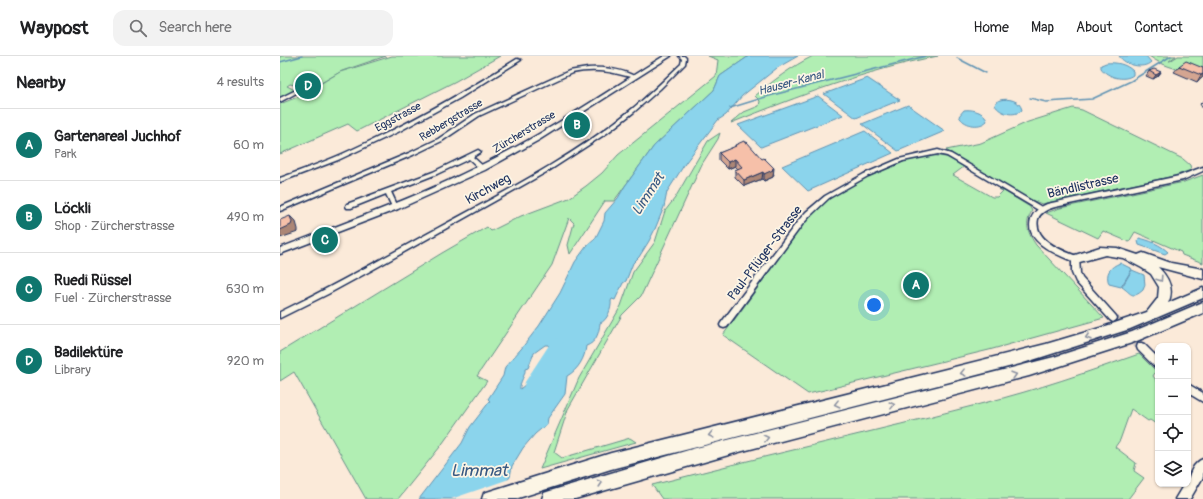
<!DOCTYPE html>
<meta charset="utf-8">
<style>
:root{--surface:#fff;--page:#f2f2f2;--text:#202124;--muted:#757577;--line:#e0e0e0;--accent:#0f766e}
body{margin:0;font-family:Pangolin,sans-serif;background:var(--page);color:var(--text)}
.controls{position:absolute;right:12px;bottom:12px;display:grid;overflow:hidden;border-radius:8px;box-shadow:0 1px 3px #0004}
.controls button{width:36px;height:36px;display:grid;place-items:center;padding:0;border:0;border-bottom:1px solid var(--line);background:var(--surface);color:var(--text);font:20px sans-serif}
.you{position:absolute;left:594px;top:249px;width:14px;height:14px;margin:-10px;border:3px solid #fff;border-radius:50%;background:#1a73e8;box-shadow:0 0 0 6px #1a73e833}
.badge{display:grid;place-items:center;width:26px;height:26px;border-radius:50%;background:var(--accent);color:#fff;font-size:13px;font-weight:700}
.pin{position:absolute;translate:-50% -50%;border:2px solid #fff;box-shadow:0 1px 4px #0006}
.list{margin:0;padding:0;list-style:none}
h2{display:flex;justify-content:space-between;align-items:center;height:52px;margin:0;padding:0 16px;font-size:17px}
h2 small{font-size:13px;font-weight:400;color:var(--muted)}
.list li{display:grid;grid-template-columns:26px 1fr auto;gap:12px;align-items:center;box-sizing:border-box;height:72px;padding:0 16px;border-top:1px solid var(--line)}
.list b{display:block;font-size:15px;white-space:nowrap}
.list p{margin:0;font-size:13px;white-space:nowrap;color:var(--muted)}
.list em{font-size:13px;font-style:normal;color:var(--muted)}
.icon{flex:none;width:22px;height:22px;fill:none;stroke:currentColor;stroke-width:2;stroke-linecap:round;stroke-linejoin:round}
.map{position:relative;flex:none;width:923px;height:443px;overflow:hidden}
header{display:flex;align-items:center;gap:24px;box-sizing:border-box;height:56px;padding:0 20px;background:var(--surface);border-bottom:1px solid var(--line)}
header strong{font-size:19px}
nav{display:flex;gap:22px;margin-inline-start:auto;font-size:14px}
.search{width:280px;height:36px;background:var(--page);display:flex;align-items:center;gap:10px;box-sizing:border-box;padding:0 14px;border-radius:12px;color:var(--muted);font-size:15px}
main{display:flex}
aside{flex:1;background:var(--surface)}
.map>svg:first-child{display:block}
.green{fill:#b1eeb3;stroke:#668e88}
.water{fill:#8bd4ec;stroke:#5e92b3;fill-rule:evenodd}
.pier{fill:#fbead9}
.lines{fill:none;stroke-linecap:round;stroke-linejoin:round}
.stream{stroke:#5e92b3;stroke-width:1.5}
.river{fill:#8bd4ec;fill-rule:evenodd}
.tertiary-tunnel{stroke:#cec5c0;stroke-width:10;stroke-dasharray:10 5;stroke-linecap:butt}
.minor-casing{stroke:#1b2f5e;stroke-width:3}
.tertiary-casing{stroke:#1b2f5e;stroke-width:3}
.secondary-casing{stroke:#1b2f5e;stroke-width:3}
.primary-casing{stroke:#1b2f5e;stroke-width:3}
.motorway-casing{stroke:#1b2f5e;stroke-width:3}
.minor{fill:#fcf5e5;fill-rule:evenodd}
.tertiary{fill:#fcf5e5;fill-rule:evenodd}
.secondary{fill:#fcf5e5;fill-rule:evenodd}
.primary{fill:#fcf5e5;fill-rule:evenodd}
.motorway{fill:#fcf5e5;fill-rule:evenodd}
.tram{stroke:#1b2f5e;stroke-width:1}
.wall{fill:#d4a591;stroke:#1b2f5e}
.shaded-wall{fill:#ac8676;stroke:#1b2f5e}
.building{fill:#f6c0a9;stroke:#1b2f5e}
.oneway{stroke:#8c92a2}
.labels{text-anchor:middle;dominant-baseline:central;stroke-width:3.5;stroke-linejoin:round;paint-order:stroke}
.far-street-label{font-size:11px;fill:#1b2f5e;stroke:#fcf5e5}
.far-water-label{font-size:12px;font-style:italic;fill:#375882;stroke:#fcf5e5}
.street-label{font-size:13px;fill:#1b2f5e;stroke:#fcf5e5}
.water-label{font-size:14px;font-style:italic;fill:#375882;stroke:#fcf5e5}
.near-water-label{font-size:17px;font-style:italic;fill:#375882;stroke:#fcf5e5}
</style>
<header>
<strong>Waypost</strong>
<div class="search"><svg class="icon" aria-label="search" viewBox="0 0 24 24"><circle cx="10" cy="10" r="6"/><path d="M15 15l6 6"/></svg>Search here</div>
<nav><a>Home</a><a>Map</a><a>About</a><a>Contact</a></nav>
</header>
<main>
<aside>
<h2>Nearby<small>4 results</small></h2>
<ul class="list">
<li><span class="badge">A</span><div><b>Gartenareal Juchhof</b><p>Park</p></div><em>60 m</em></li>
<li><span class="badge">B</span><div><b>Löckli</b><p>Shop · Zürcherstrasse</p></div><em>490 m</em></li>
<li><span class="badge">C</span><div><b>Ruedi Rüssel</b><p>Fuel · Zürcherstrasse</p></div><em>630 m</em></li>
<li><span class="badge">D</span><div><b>Badilektüre</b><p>Library</p></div><em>920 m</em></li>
</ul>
</aside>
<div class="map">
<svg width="923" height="443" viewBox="0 0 923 443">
<rect width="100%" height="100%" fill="#fbead9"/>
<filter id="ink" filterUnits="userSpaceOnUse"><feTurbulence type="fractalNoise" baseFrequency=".025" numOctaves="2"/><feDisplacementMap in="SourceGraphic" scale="8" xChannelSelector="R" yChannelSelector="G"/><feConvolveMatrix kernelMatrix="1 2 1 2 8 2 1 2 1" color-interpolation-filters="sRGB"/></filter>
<g filter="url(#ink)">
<!-- green -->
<g class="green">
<path d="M0 0H106L62 15 25 36 21 34 24 31 10 28 7 30 15 34 0 43Z"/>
<path d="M112 0H220L176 25 77 75 68 68 0 98V48L20 40 60 16Z"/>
<path d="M428 0H469L440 20 434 34 374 90 334 145H325L290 198 288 189 294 167 289 162 272 209 197 320 207 325 160 391 118 443H86L14 316 0 325V296L162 197 207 171 211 175 241 160 289 142 306 130 322 117 338 99 436 20 438 4Z"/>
<path d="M533 0H658C586 14 519 40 451 67L464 56 479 50 480 45 475 40C494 24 511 11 533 0Z"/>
<path d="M869 0H896L889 5H890L898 0H923V18C904 15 885 12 869 0Z"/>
<path d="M793 52 802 54 903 103 910 109 911 114 894 120 762 148 746 142 666 94 701 87 748 66Z"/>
<path d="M440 77 438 83 422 108 361 240 342 259 288 353 274 396 282 402 350 382 356 386 260 413 299 322 341 250 353 216 375 186 385 155 395 142 428 85Z"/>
<path d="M650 99 666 101 685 110 673 119 712 141H717L723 135 718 133 719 132 750 151 752 155C744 168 748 177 756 189L824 262 709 294 528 338 443 279C461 255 479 230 497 205 510 187 521 167 538 152 567 126 613 106 650 99Z"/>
<path d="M923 119V207L902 199 901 196 855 176 849 186 823 175 818 182 766 157 780 152 904 126Z"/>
<path d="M859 298 876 315 873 320 878 327V366L876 368 870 364 868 365 851 353 840 384 835 391 856 407 854 415 864 422 848 443H382L372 429C482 400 594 376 704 347 756 334 808 316 859 298Z"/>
</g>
<!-- water -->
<g class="water">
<path d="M469 0H518L497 12 462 40 446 59 438 64 406 106 387 136 384 151 375 173 369 185 359 201 353 207 346 225 343 227 335 244 332 243 331 245C332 252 327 265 320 267 319 277 316 287 306 290 305 302 298 314 287 320L285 338 268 362 267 368 255 378 243 392 232 410 230 421 213 443H139L182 387 190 371 210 345 208 343 223 320 225 311 241 293 259 270 280 237 295 206 306 191 315 183 324 165 325 157 338 142 345 130 374 90 434 34 440 20ZM265 289H268L271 293 267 305 260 316 240 333C239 326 246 319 245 313L248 312 254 297Z"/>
<path d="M839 0H866L871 6C863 14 845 9 839 0Z"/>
<path d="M826 7C836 6 846 8 853 15V19C844 26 827 21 821 12V9Z"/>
<path d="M587 22 620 44 576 62 544 38Z"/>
<path d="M538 40 563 59 481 91 458 69Z"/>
<path d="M720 44C728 42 740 44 742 54 735 61 720 58 715 49L716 46Z"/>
<path d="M628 49 665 75 618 95 582 68Z"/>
<path d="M684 54C692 53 699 55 705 60L707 65C699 73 683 69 679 60Z"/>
<path d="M585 75 613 97 528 135 502 110Z"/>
<path d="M859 182C869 184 881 189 888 196L885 198 859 189 858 185Z"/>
<path d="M840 207 852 213 841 231 829 228C825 217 830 211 840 207Z"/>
<path d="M852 214 864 219 865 229 863 234C852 244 851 237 842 231Z"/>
</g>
<!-- pier -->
<path class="pier" d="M232 422 216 443H171L209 430Z"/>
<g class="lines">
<!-- stream -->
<g class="stream">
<path d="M677 2 706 17"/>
<path d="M0 6 22 0"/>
<path d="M750 42 766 46 812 43 851 25 891 0"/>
<path d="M450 52 489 40 646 0"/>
</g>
<!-- river -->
<path class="river" d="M277 282 281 283 283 287 281 291 255 334 250 336 245 334 244 330 245 326 273 283Z"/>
<!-- tertiary-tunnel -->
<path class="tertiary-tunnel" d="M833 262 861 291"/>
<defs>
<g id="minor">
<path d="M399 0H404L406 2 405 8 380 33 354 56 327 77 270 114 92 214 48 238 0 262V256C54 230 106 200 158 172 224 136 293 101 352 53 369 39 385 23 401 8L402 3Z"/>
<path d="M237 3 241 4 180 42 118 76 58 104 0 126V122C24 113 48 105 71 94 129 68 184 36 237 3Z"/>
<path d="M308 12C323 11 343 13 356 21L354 22C332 16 316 12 292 17L199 60 162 85 133 99 0 155V151L129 97 158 83 195 58 289 15Z"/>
<path d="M16 34 20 35 0 46V42Z"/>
<path d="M198 94 201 96 193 101 204 111V113H200L189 103 157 118 111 136 118 151 117 153H113L106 138 71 152H67L66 150 67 148 153 116Z"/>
<path d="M658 94 671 98 765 153 764 155H760L667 100 658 98 623 105 588 120 549 142 530 160 522 169 447 271 444 272 441 271 440 269 441 267 518 165 526 156 545 140 584 118 619 103Z"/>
</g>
<g id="tertiary">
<path d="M923 111V115L903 124 775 151C768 153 760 156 758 163 753 185 784 195 799 201L800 217 802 222 836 260 837 262 836 264 833 266 830 264 796 226 792 217V205C776 198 744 186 751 163 754 155 760 151 767 148L899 120Z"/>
<path d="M861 287 864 288 878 302V312L875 311 858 294 857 291 858 288Z"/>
<path d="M908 328 923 337V346L908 337Z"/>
</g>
<path id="secondary" d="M384 0H391L259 84 205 114 118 153 0 198V192C67 166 135 142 199 110 264 79 323 38 384 0Z"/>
<path id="primary" d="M923 403V421L910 443H895L904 428H908C908 419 914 406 923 403Z"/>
<g id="motorway">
<path d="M820 191 837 192 858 199 863 197 891 207 923 213V223L878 211C888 221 895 233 888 247L923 232V242L850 273 740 308 331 413 235 443H202L204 437 210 435 331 397 766 288 820 272 867 256 878 242 879 231 871 218 862 212 843 202 825 199 796 207 792 206 790 203 792 200Z"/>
<path d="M923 246V257L852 287 749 320 459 396 295 443H262L264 437 270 435 412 393 774 301 852 276Z"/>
</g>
</defs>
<!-- minor casing -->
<use href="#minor" class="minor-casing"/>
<!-- tertiary casing -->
<use href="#tertiary" class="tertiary-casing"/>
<!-- secondary casing -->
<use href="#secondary" class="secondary-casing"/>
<!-- primary casing -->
<use href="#primary" class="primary-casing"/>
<!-- motorway casing -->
<use href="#motorway" class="motorway-casing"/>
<!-- minor -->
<use href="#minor" class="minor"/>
<!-- tertiary -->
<use href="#tertiary" class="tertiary"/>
<!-- secondary -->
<use href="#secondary" class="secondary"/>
<!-- primary -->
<use href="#primary" class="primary"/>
<!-- motorway -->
<use href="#motorway" class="motorway"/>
<!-- tram -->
<path class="tram" d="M923 45 920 48 923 53"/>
</g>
<!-- wall -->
<g class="wall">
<path d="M899 10 923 12V21L917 26 894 16Z"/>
<path d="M869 15 881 16 878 20 873 23 866 20Z"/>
<path d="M455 89 494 118 493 121 484 125 482 123 464 130 455 121V114L458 113 455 110 448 113 439 104V97L455 91Z"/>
</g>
<!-- shaded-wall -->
<g class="shaded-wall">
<path d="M881 16 878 20 873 23 876 19Z"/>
<path d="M923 18V21L917 26 921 19Z"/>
<path d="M455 103V110L448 113V106Z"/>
<path d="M494 112 493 121 484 125V118Z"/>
<path d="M483 116 482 123 464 130V124Z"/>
<path d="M10 160 16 166 18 173V176L0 182V174Z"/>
</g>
<!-- building -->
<g class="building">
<path d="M906 5 923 12V18L921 19 899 10Z"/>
<path d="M874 13 881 16 876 19 869 15Z"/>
<path d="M464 85 465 87 467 86 482 103 484 102 494 112 492 113 493 114 484 118 483 116 464 124 455 114 462 111 455 103 448 106 439 97 456 90 455 89Z"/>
<path d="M10 160 12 166 11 169 0 174V164Z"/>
</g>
<!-- one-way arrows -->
<defs><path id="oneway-chevron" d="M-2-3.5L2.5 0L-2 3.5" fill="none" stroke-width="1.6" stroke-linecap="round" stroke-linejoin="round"/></defs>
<g class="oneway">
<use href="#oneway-chevron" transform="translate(880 223) rotate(57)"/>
<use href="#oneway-chevron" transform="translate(808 281) rotate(162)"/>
<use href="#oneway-chevron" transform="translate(683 317) rotate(166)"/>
<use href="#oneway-chevron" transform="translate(734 319) rotate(-16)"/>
<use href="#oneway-chevron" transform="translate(557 348) rotate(166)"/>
<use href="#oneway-chevron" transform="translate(612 349) rotate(-14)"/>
<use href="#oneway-chevron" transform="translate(431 379) rotate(166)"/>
<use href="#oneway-chevron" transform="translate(486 382) rotate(-14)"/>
<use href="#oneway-chevron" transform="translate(320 427) rotate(-17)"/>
</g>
</g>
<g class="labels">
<!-- far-street labels -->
<g class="far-street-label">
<text transform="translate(118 61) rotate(-28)">Eggstrasse</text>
<text transform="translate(171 64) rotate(-31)">Rebbergstrasse</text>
<text transform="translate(244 76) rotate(-31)">Zürcherstrasse</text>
</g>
<!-- far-water labels -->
<g class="far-water-label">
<text transform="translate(511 27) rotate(-15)">Hauser-Kanal</text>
</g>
<!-- street labels -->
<g class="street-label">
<text transform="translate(803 130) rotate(-13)">Bändlistrasse</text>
<text transform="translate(208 133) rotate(-29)">Kirchweg</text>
<text transform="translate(485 197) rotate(-53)">Paul-Pflüger-Strasse</text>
</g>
<!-- water labels -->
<g class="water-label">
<text transform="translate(368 138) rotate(-57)">Limmat</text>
</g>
<!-- near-water labels -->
<g class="near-water-label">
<text x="199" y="414">Limmat</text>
</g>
</g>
</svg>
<div class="controls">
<button>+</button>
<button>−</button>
<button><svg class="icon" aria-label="locate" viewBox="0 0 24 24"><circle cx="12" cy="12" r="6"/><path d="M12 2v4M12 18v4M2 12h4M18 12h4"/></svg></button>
<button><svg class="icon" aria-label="layers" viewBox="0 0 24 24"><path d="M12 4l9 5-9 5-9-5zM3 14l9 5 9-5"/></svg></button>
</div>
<div class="you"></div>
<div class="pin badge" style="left:636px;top:229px">A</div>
<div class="pin badge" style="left:297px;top:69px">B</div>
<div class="pin badge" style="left:45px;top:184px">C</div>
<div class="pin badge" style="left:28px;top:30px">D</div>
</div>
</main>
